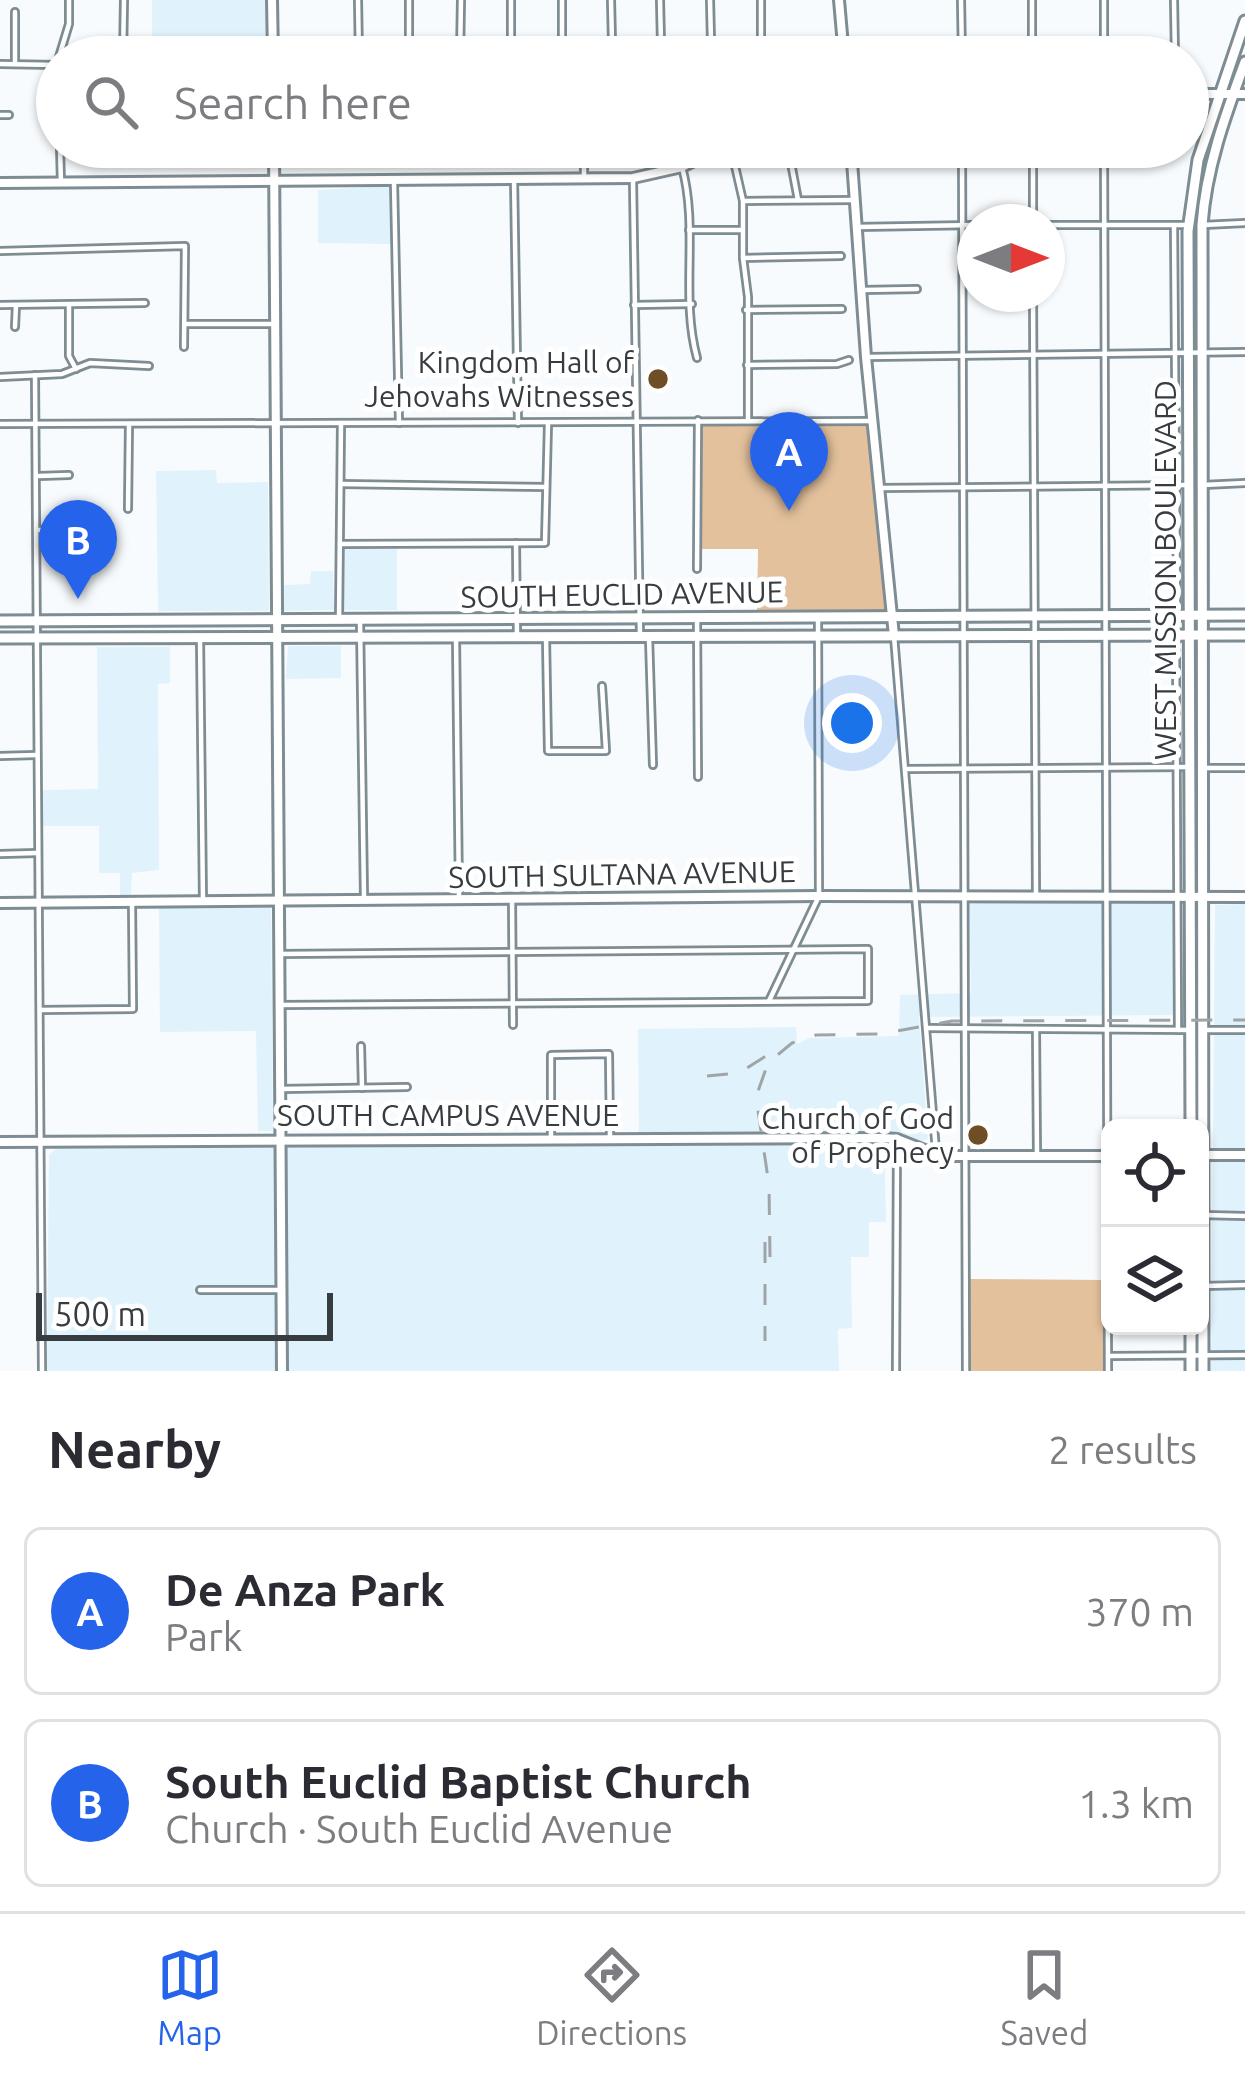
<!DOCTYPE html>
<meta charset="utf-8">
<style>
:root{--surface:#fff;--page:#f2f2f3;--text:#2b2b33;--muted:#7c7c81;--line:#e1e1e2;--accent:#2563eb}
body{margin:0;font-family:Ubuntu,sans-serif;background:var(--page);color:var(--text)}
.controls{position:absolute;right:36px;bottom:36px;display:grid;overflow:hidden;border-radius:18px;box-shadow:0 3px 9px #0004}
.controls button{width:108px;height:108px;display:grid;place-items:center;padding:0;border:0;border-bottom:3px solid var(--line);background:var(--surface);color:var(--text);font:60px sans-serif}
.compass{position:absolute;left:957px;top:204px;width:108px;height:108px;border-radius:50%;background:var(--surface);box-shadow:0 3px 9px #0004;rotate:90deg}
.scale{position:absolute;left:36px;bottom:30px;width:297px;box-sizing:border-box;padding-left:12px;border:6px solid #363c3f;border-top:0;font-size:33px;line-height:42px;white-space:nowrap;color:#363c3f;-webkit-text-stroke:9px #fff;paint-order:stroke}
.you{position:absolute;left:852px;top:723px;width:42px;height:42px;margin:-30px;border:9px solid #fff;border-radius:50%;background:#1a73e8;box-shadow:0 0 0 18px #1a73e833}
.badge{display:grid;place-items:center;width:78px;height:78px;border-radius:50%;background:var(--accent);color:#fff;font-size:39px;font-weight:700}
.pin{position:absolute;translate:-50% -99px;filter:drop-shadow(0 3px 6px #0008)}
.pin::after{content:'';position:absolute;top:63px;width:42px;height:36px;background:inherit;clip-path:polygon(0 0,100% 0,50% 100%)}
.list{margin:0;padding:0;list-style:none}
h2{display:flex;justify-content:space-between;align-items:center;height:156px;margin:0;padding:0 48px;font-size:51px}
h2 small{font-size:39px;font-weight:400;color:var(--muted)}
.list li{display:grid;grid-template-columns:78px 1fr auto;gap:36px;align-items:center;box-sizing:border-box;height:168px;margin:0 24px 24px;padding:0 24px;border:3px solid var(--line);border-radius:18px}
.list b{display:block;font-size:45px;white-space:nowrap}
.list p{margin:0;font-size:39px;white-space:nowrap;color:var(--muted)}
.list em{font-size:39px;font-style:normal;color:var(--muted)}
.icon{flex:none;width:66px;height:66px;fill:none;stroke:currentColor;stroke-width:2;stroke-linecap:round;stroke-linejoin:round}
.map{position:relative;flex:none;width:1245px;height:1371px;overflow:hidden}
.search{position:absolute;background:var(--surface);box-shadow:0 3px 9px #0004;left:36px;right:36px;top:36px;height:132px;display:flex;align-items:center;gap:30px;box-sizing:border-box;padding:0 42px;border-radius:66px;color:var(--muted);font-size:45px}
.sheet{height:540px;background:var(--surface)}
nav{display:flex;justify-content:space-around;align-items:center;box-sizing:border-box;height:168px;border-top:3px solid var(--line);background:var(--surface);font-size:33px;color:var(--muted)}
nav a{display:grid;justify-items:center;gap:6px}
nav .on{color:var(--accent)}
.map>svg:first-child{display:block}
.built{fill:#e0f2fc}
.green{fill:#e3c19c}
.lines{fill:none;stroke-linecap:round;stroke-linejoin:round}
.street-casing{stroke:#7e8c93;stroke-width:10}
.secondary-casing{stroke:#7e8c93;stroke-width:14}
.primary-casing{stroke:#7e8c93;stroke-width:15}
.street{stroke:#fff;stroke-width:4.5}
.secondary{stroke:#fff;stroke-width:8}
.primary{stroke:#fff;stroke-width:9}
.rail{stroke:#9fa4a6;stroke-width:3;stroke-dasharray:21 21;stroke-linecap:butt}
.poi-dot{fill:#6f4e25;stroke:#fff;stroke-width:4.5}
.labels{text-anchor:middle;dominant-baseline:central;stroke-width:10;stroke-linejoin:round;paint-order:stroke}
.poi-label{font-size:30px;fill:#363c3f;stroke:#fff;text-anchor:end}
.street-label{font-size:30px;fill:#363c3f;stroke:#fff}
</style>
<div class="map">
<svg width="1245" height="1371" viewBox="0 0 1245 1371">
<rect width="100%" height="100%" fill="#f8fbfd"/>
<!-- built -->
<g class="built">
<path d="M152 0H265L266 57H152Z"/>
<path d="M391 186V244L318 243V190Z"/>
<path d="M216 470 217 483 268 482 269 611H158L156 471Z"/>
<rect x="344" y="549" width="53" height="61"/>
<path d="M311 571H333L334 610 283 611V585L310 584Z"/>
<path d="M341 646V678L286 679 288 646Z"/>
<path d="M97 647H170V683L158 684 159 870 132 873 131 895 120 896V873H99V826H43V790L98 789Z"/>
<path d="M1173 901 1174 1015 919 1017 928 1139 920 1142 884 1130 886 1222H869V1257H851L852 1328 838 1329 839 1371H47L49 1155 56 1149 639 1145 638 1029 796 1027 797 1044 809 1038 899 1036 900 995 971 993 969 904Z"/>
<path d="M1245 904V1371H1211L1215 905Z"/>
<path d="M159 907H271L273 1131H258L256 1031 160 1032Z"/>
</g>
<!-- green -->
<g class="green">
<path d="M701 425H870L887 613 757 611 758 549H700Z"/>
<path d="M969 1279 1104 1280 1103 1371H969Z"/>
</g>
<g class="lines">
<defs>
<g id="street">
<path d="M358 0 359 57"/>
<path d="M409 0V57"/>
<path d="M511 0V57"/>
<path d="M562 0V43L761 41 788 42V57"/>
<path d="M611 0 612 42"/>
<path d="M660 0 661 43"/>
<path d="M710 0 711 41"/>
<path d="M961 0 962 57"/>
<path d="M1032 0V57"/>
<path d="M1104 0V57"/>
<path d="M1174 0 1175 57"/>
<path d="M761 41V0"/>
<path d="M293 44 359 45"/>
<path d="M59 57 69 24V0"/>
<path d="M123 57 124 0"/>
<path d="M460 57 461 0"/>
<path d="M738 57V41"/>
<path d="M0 64 57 65"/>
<path d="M15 64V12"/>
<path d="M0 115H9"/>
<path d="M60 147 61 183"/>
<path d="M326 147V162"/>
<path d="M429 147 430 161"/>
<path d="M584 147V177"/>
<path d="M634 147V158"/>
<path d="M788 147 798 200"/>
<path d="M962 147 966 1371"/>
<path d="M1104 147 1108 1371"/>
<path d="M789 151 809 147"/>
<path d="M377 157V147"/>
<path d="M533 157V147"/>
<path d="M479 160 480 147"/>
<path d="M735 166 743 201V258L748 297V421"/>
<path d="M682 167C699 229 680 296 697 358"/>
<path d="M514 178 518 423"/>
<path d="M633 181 640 637"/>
<path d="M394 182 399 423"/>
<path d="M743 201 855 200"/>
<path d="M1033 222V147"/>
<path d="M1047 225H1189"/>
<path d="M1174 225 1177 615"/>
<path d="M1203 225 1245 223"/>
<path d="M857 227 975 225"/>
<path d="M689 230H742"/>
<path d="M0 251 185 246 184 347"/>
<path d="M743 258 841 256"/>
<path d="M863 290 917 289"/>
<path d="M1033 294 1036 894"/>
<path d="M69 304V356L76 369"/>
<path d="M0 305 145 303"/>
<path d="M634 305 692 304"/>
<path d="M746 310 842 309"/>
<path d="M185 324H273"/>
<path d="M15 327 16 305"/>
<path d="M867 357 1245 352"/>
<path d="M747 365 837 364 849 360"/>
<path d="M35 375 42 1371"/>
<path d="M0 377 62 374 90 363 149 366"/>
<path d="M0 424 873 421"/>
<path d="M39 476 69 475"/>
<path d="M341 484 546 487"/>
<path d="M1203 485 1245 483"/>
<path d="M880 488 1189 485"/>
<path d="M128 509 129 424"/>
<path d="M39 530H69"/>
<path d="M516 543 517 637"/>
<path d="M340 544 545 543 548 424"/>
<path d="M697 569 698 420"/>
<path d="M697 617 698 777"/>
<path d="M339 621 341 423"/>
<path d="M360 621 364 897"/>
<path d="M1176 635 1178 1030"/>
<path d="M894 636 936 1151"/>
<path d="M456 637 459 896"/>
<path d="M546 637 548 751H606L602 686"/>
<path d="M649 637 653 765"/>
<path d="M200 638 203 902"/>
<path d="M0 756 36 755"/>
<path d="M1203 768H1245"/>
<path d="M908 769 1190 767"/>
<path d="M0 854 37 853"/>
<path d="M512 899 513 1025"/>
<path d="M769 1001 819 896 818 616"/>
<path d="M279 1005 868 1001V949L279 954"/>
<path d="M40 1010 133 1009 132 904"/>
<path d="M927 1028 1191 1030"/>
<path d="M1036 1029 1037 1155"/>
<path d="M1204 1030H1245"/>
<path d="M361 1046 362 1088"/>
<path d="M281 1089 407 1087"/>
<path d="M551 1138V1055L609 1054 610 1137"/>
<path d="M1203 1215 1245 1216"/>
<path d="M1203 1286 1245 1285"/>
<path d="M200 1290H280"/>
<path d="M1108 1356 1245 1355"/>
<path d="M896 1371 897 1139"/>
</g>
<g id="secondary">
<path d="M272 0 273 57"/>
<path d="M839 0 844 57"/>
<path d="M1188 94H1245"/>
<path d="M274 147 282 1371"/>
<path d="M851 147 866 357 894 636"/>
<path d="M0 183 633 178 682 167 722 147"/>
<path d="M0 903 819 896 1245 897"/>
<path d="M0 1142 883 1138 897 1139 940 1156H1110"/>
<path d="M1201 1155H1245"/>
</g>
<g id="primary">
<path d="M0 621 1245 615"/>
<path d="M0 638 1245 635"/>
<path d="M1191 1128 1188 231 1198 160 1245 21"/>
<path d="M1191 1371V1326"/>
<path d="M1203 1371 1202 225C1206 168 1225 116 1245 62"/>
</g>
</defs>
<!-- street casing -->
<use href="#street" class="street-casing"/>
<!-- secondary casing -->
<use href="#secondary" class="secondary-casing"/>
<!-- primary casing -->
<use href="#primary" class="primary-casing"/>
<!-- street -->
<use href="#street" class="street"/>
<!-- secondary -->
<use href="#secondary" class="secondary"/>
<!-- primary -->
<use href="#primary" class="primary"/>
<!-- rail -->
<g class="rail">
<path d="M707 1076 739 1073 769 1054"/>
<path d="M765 1242V1341"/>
<path d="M770 1257 769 1185 756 1097 768 1063 792 1043 816 1035 880 1034 952 1021 1245 1020"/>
</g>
</g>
<!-- markers -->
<g class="poi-dot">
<circle cx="658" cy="379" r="12"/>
<circle cx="978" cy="1135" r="12"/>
</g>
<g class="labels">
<!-- poi labels -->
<g class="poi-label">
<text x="634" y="362">Kingdom Hall of<tspan x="634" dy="34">Jehovahs Witnesses</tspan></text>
<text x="954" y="1118">Church of God<tspan x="954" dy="34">of Prophecy</tspan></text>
</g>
<!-- street labels -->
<g class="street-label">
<text transform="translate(1165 570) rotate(-90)">WEST MISSION BOULEVARD</text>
<text transform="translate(622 594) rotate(-1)">SOUTH EUCLID AVENUE</text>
<text transform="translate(622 874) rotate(-1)">SOUTH SULTANA AVENUE</text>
<text x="448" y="1115">SOUTH CAMPUS AVENUE</text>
</g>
</g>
</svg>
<div class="controls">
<button><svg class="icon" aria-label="locate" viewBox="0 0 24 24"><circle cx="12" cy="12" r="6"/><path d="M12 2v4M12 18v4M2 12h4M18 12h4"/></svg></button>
<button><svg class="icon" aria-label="layers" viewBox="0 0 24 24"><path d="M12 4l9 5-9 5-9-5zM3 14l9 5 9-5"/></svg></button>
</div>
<svg class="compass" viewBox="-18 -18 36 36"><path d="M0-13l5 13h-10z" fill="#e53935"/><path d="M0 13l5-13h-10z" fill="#7c7c81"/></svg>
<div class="scale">500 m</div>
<div class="you"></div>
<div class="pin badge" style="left:789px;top:511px">A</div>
<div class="pin badge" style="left:78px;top:599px">B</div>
<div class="search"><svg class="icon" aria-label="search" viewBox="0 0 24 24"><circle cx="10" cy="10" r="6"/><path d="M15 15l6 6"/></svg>Search here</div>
</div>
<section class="sheet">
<h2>Nearby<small>2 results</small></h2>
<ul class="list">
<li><span class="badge">A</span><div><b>De Anza Park</b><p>Park</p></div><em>370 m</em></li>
<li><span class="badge">B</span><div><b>South Euclid Baptist Church</b><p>Church · South Euclid Avenue</p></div><em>1.3 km</em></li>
</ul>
</section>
<nav>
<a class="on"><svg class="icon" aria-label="map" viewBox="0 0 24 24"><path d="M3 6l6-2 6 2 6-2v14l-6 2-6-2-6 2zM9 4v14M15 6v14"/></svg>Map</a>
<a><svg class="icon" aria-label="directions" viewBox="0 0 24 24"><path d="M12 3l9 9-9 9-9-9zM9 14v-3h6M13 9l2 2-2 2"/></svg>Directions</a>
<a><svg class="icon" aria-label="saved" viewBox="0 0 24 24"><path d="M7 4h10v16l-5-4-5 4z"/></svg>Saved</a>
</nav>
